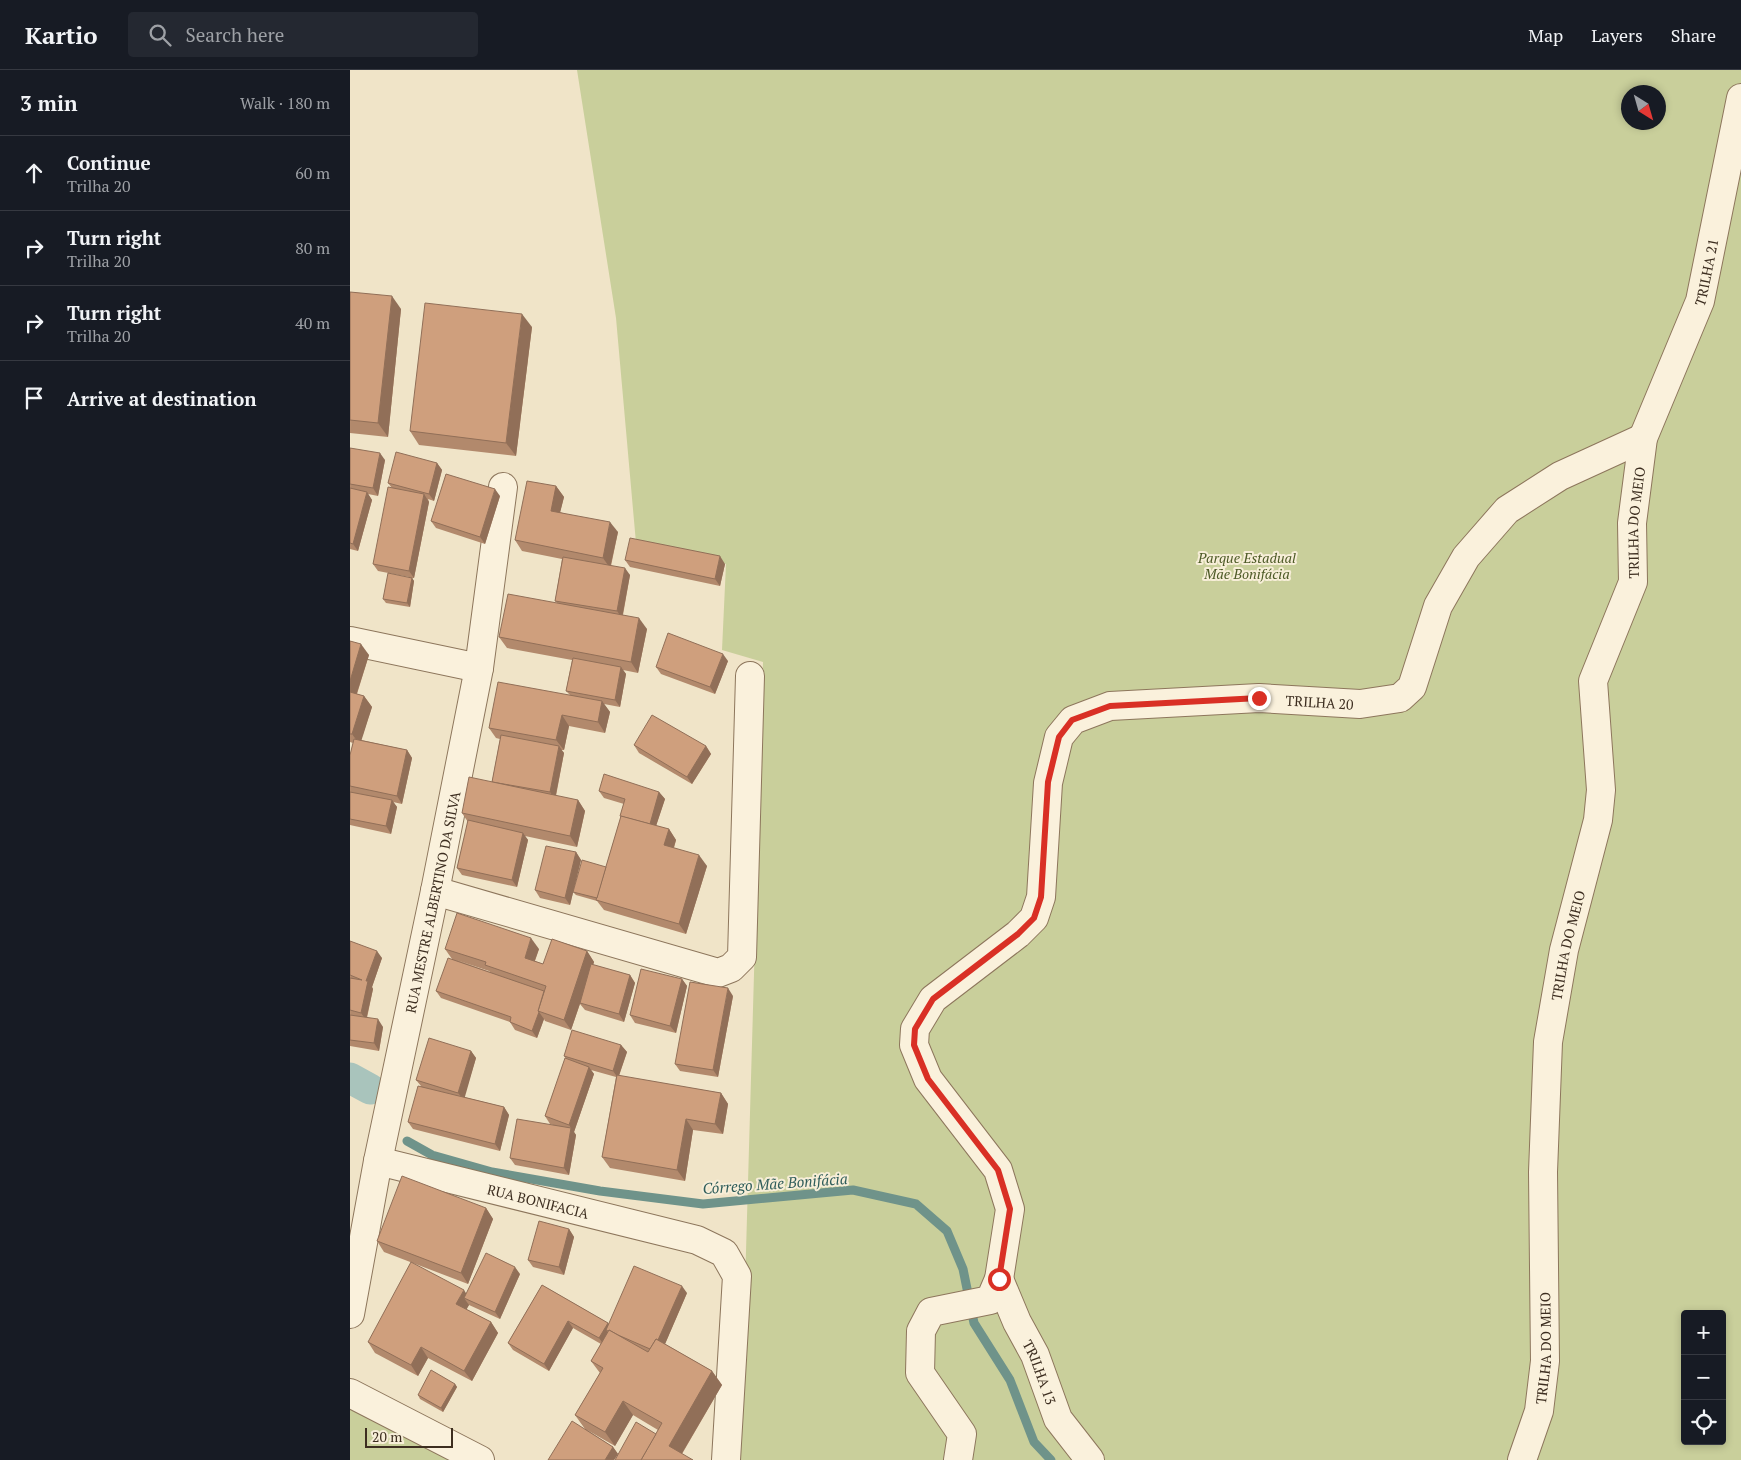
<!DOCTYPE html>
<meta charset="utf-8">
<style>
:root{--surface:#171b24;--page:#242831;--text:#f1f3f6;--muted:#9ea1a6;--line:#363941}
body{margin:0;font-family:"PT Serif",serif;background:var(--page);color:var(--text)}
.controls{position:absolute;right:15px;bottom:15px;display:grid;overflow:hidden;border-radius:5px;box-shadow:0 2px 8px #0003}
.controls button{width:45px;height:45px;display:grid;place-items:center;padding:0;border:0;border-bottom:1px solid var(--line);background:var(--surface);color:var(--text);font:25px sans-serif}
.compass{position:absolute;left:1271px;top:15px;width:45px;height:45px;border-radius:50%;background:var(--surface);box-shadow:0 2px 8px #0003;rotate:143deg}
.scale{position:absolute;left:15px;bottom:12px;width:88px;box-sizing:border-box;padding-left:5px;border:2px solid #3d2e20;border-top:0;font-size:14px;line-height:18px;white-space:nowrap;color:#3d2e20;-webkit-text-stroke:4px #f7eed8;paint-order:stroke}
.stop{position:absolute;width:15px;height:15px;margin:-11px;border:4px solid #d93025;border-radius:50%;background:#fff}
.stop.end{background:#d93025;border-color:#fff;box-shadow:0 1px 5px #0008}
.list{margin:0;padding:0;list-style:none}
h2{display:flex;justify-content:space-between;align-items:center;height:65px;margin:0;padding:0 20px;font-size:21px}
h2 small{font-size:16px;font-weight:400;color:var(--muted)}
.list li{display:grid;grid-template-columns:32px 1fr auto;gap:15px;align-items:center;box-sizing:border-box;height:75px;padding:0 20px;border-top:1px solid var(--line)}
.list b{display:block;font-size:19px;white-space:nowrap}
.list p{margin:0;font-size:16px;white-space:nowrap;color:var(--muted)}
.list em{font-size:16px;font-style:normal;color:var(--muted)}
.icon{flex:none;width:28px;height:28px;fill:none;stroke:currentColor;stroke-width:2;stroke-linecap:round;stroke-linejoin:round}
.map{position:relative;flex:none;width:1391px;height:1390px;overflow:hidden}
header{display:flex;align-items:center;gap:30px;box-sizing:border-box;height:70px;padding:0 25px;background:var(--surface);border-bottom:1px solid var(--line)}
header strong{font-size:24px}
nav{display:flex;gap:28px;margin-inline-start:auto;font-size:18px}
.search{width:350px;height:45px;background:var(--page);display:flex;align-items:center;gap:12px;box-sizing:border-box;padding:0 18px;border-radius:5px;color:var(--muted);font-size:19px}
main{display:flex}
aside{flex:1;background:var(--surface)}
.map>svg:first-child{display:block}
.green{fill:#c9cf9b;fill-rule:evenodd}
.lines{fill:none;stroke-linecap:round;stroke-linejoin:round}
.stream{stroke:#6f938a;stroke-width:9}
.canal{stroke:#a9c4bc;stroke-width:31}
.minor-casing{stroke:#8d765c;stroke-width:30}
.minor{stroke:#faf1dc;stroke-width:28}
.wall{fill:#b2896c;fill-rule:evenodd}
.shaded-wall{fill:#916f58}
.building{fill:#cf9f7d;stroke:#916f58}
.route{stroke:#d93025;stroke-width:6}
.labels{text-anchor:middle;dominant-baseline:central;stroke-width:4;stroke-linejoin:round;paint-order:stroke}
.street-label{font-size:14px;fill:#3d2e20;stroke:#f7eed8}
.park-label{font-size:14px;font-style:italic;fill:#4d5a26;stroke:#f7eed8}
.water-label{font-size:15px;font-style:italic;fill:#2f5d5a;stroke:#f7eed8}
</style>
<header>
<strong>Kartio</strong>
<div class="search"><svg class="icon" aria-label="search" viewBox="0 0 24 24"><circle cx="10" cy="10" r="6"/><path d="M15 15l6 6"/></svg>Search here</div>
<nav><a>Map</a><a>Layers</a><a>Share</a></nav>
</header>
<main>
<aside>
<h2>3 min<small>Walk · 180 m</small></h2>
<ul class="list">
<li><svg class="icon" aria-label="ahead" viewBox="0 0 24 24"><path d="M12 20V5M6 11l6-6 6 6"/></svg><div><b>Continue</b><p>Trilha 20</p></div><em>60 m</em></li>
<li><svg class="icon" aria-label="right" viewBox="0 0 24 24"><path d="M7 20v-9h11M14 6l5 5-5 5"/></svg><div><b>Turn right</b><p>Trilha 20</p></div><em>80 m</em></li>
<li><svg class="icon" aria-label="right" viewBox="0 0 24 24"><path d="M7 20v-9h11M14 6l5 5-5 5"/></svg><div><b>Turn right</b><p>Trilha 20</p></div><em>40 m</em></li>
<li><svg class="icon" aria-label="arrive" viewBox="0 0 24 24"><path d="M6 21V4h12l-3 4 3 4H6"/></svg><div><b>Arrive at destination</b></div></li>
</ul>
</aside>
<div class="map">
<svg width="1391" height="1390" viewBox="0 0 1391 1390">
<rect width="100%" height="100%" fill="#f0e4c8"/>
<!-- green -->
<g class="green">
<path d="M227 0H1391V1390H390L413 592 372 580 376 494 286 473 266 248ZM1278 22H1308V52H1278ZM1335 1244H1372V1371H1335Z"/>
<path d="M0 1333 110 1390H0Z"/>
</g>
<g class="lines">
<!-- stream -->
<path class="stream" d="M57 1071 82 1085 142 1102 250 1121 353 1134 503 1120 566 1134 597 1161 613 1199 624 1253 660 1310 684 1372 701 1390"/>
<!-- canal -->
<path class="canal" d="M0 1008 20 1019"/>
<defs>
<g id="minor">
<path d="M0 571 129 598"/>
<path d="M85 821 368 903 381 898 392 887 400 606"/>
<path id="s1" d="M28 1091 347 1170 374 1183 387 1206 376 1390"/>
<path id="s2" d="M649 1209 667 1252 685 1285 708 1349 740 1390"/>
<path id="s3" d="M0 1244 28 1091 85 821 129 598 153 417"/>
<path d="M0 1323 130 1390"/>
<path id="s4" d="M608 1390 612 1364 570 1303 571 1261 581 1242 640 1230 649 1209 660 1139 648 1100 578 1009 564 975 565 959 583 929 668 864 684 848 691 827 698 713 709 667 723 650 760 636 909 628 1010 634 1050 628 1062 617 1088 536 1116 487 1157 440 1210 406 1293 368"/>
<path id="s5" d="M1172 1390 1189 1341 1195 1291 1193 1102 1198 972 1214 880 1248 750 1251 720 1243 611 1283 512 1282 453 1293 368 1350 231 1391 28"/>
</g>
</defs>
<!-- minor casing -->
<use href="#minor" class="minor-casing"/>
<!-- minor -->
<use href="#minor" class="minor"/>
</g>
<!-- wall -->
<g class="wall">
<path d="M0 222 51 239 38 367 0 363Z"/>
<path d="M182 257 166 386 69 375 60 361Z"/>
<path d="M0 378 35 390 28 426 18 424 22 430 8 481 0 479Z"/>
<path d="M87 393 92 400 84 431 78 429 79 432 64 508H62L64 511 60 537 36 533 33 529 59 507 28 501 23 494 42 418 38 413Z"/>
<path d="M206 416 214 427 210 442 268 462 261 496 280 505 273 545 297 559 288 603 273 600 276 604 270 637 254 634 260 642 255 663 219 656 214 680H211L214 683 206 726 228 730 235 741 227 777 175 766 178 770 167 817 112 805 107 798 118 752 112 743 142 712 150 669 146 668 139 658 220 625 216 621 222 590 157 578 149 567 207 533 205 531 212 489 172 481 165 470Z"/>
<path d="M150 426 135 474 86 458 81 451Z"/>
<path d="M275 490 375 494 370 516 280 497Z"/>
<path d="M0 571 19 585 7 624 14 626 22 637 11 670 57 680 62 688 52 734 43 732 47 737 41 764 0 755V685L3 673 0 672Z"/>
<path d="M378 591 365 624 311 604 306 597Z"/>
<path d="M284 675 356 676 361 684 342 714 289 683Z"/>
<path d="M249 721 309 722 315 729 306 756 319 759 326 770 324 778 357 796 336 864 254 840 247 831 226 825 223 822 256 797 271 747 270 746 274 734 254 728Z"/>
<path d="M226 782 231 790 220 835 190 828 185 820Z"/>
<path d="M0 871 32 888 22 917 23 919 17 948 33 957 29 981 0 976Z"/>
<path d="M95 879H189L185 891 193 894 237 881 244 892 243 895 280 905 285 913 274 952 235 940 230 934 221 960 195 951 194 949 187 968 165 960 160 952 91 928 86 921 102 889ZM106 890 139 901 140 902Z"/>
<path d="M332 909 337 916 326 963 285 953 280 945Z"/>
<path d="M383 926 368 1007 330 1001 325 994Z"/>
<path d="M271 975 277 982 269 1006 371 1023 378 1034 373 1064 343 1060 335 1111 260 1098 252 1087 266 1007 241 1000 244 1004 224 1062 226 1065 219 1105 165 1095 160 1088 203 1055 200 1054 195 1046 216 989 214 986Z"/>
<path d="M121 981 126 988 114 1027 154 1037 159 1045 150 1081 63 1059 58 1052 71 1016 66 1010Z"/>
<path d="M136 1138 143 1149 118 1214 34 1182 27 1171Z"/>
<path d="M219 1159 224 1167 214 1205 183 1197 178 1190Z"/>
<path d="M170 1204 150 1249 119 1235 116 1239 141 1252 148 1263 122 1311 78 1288 68 1306 25 1283 18 1272 116 1224Z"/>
<path d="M192 1215 258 1253 259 1254 337 1223 315 1274 362 1301 372 1315 332 1384 265 1390 306 1364 308 1360 283 1345 265 1376 237 1360 263 1377 268 1384 264 1390H198L235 1359 225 1345 250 1303 241 1291 251 1274 223 1258 199 1301 163 1280 158 1273Z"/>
<path d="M105 1314 107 1317 93 1342 70 1329 68 1325Z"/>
</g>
<!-- shaded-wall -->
<g class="shaded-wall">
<path d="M42 226 51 239 38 367 28 353Z"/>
<path d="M172 244 182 257 166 386 156 373Z"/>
<path d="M30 383 35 390 28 426 23 418Z"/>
<path d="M87 393 92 400 84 431 79 424Z"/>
<path d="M206 416 214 427 208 451 201 441Z"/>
<path d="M145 419 150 426 135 474 130 467Z"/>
<path d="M17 422 22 430 8 481 3 474Z"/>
<path d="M74 424 79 432 64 508 59 501Z"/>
<path d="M260 452 268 462 260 498 253 488Z"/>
<path d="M370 486 375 494 370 516 365 509Z"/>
<path d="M275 498 280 505 272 548 267 541Z"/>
<path d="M62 508 64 511 60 537 57 533Z"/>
<path d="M289 548 297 559 288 603 281 592Z"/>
<path d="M11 574 19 585 4 632 0 625V611Z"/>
<path d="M373 584 378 591 365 624 360 617Z"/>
<path d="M271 597 276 604 270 637 265 630Z"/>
<path d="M14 626 22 637 10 675 2 664Z"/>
<path d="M252 631 260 642 255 663 248 652Z"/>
<path d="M212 645 219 656 214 680 206 670Z"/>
<path d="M209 676 214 683 205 729 200 722Z"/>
<path d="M356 676 361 684 342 714 337 707Z"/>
<path d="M57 680 62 688 52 734 47 726Z"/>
<path d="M309 722 315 729 304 762 299 755Z"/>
<path d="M42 730 47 737 41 764 36 756Z"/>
<path d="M228 730 235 741 227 777 220 766Z"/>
<path d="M319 759 326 770 321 786 314 775Z"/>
<path d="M173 763 178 770 167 817 162 810Z"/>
<path d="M226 782 231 790 220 835 215 828Z"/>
<path d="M349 785 357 796 336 864 329 854Z"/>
<path d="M181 868 189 879 182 898 175 888Z"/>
<path d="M27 881 32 888 22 917 23 919 16 950 11 943 16 911Z"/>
<path d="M237 881 244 892 221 960 214 950Z"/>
<path d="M280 905 285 913 274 952 269 944Z"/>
<path d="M332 909 337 916 326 963 320 956Z"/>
<path d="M378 918 383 926 368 1007 363 1000Z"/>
<path d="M189 942 194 949 187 968 182 961Z"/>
<path d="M28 949 33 957 29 981 24 973Z"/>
<path d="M271 975 277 982 268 1008 263 1001Z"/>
<path d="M121 981 126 988 114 1030 108 1023Z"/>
<path d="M239 997 244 1004 224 1062 226 1065 219 1105 214 1098 221 1058 219 1055Z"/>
<path d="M371 1023 378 1034 373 1064 365 1054Z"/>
<path d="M154 1037 159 1045 150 1081 145 1074Z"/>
<path d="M336 1049 343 1060 335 1111 327 1100Z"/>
<path d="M136 1138 143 1149 118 1214 111 1203Z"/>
<path d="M219 1159 224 1167 214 1205 209 1197Z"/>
<path d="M165 1197 170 1204 150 1249 145 1242Z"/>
<path d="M332 1216 337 1223 309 1288 303 1281Z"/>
<path d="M114 1220 121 1231 114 1228 119 1235 114 1244 106 1234Z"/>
<path d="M218 1251 223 1258 199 1301 194 1294Z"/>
<path d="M141 1252 148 1263 122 1311 114 1301Z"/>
<path d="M258 1253 263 1260H256L260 1265 254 1275 249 1268Z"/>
<path d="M71 1277 78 1288 68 1306 61 1295Z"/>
<path d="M362 1301 372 1315 328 1390 319 1376Z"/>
<path d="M105 1314 107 1317 93 1342 91 1338Z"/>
<path d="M273 1331 283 1345 265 1376 255 1362Z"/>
<path d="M263 1377 268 1384 264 1390H255Z"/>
</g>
<!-- building -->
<g class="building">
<path d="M0 222 42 226 28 353 0 350Z"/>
<path d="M75 233 172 244 156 373 60 361Z"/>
<path d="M0 378 30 383 23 418 0 414Z"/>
<path d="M46 382 87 393 79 424 38 413Z"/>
<path d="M96 404 145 419 130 467 81 451Z"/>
<path d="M177 411 206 416 201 441 260 452 253 488 165 470Z"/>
<path d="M38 417 74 424 59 501 23 494Z"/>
<path d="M0 418 17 422 3 474 0 473Z"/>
<path d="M280 468 370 486 365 509 275 490Z"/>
<path d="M213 487 275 498 267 541 205 531Z"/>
<path d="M38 503 62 508 57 533 33 529Z"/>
<path d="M158 524 289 548 281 592 149 567Z"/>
<path d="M318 563 373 584 360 617 306 597Z"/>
<path d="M0 571 11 574 0 611Z"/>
<path d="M223 588 271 597 265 630 216 621Z"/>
<path d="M148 612 252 631 248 652 212 645 206 670 139 658Z"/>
<path d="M0 622 14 626 2 664H0Z"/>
<path d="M302 645 356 676 337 707 284 675Z"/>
<path d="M151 665 209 676 200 722 142 712Z"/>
<path d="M4 669 57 680 47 726 0 716V685Z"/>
<path d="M254 704 309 722 300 754 270 746 275 729 249 721Z"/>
<path d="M119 707 228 730 220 766 112 743Z"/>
<path d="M0 722 42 730 36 756 0 749Z"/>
<path d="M271 746 319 759 314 775 349 785 329 854 246 830Z"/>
<path d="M118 750 173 763 162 810 107 798Z"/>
<path d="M196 776 226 782 215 828 185 820Z"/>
<path d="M232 790 256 797 247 828 223 822Z"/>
<path d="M107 843 181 868 175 888 193 894 202 869 237 881 214 950 188 941 196 916 135 895 136 892 95 879Z"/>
<path d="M0 871 27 881 16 911H18L11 943 0 940V908L12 910 0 905Z"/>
<path d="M98 888 194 921 188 941 189 942 182 961 160 952 161 947 86 921Z"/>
<path d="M241 894 280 905 269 944 230 933Z"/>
<path d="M291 899 332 909 320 956 280 945Z"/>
<path d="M340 912 378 918 363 1000 325 994Z"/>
<path d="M0 945 28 949 24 973 0 970Z"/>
<path d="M222 960 271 975 263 1001 214 986Z"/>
<path d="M79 968 121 981 108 1023 66 1010Z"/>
<path d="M215 988 239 997 219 1055 195 1046Z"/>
<path d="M267 1005 371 1023 365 1054 336 1049 327 1100 252 1087Z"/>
<path d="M68 1016 154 1037 145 1074 58 1052Z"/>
<path d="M167 1049 221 1058 214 1098 160 1088Z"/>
<path d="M52 1106 136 1138 111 1203 27 1171Z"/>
<path d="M189 1151 219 1159 209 1197 178 1190Z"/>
<path d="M136 1183 165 1197 145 1242 114 1228Z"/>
<path d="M61 1192 114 1220 106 1234 141 1252 114 1301 71 1277 61 1295 18 1272Z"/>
<path d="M284 1196 332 1216 308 1270 306 1269 300 1279 268 1265 259 1260 258 1261 256 1260Z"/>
<path d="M192 1215 258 1253 249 1268 218 1251 194 1294 158 1273Z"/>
<path d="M259 1260 298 1282 306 1269 362 1301 319 1376 343 1390H291L312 1353 273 1331 255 1362 225 1345 253 1298 241 1291Z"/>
<path d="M81 1300 105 1314 91 1338 68 1325Z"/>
<path d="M222 1351 263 1377 255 1390H198Z"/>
<path d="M286 1352 306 1364 291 1390H265Z"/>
</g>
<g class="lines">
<!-- route -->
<path class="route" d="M649 1209 660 1139 648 1100 578 1009 564 975 565 959 583 929 668 864 684 848 691 827 698 712 709 667 722 650 760 636 909 628"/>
</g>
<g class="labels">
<!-- street labels -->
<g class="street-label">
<text stroke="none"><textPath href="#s5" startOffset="1218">TRILHA 21</textPath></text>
<text stroke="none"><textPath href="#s5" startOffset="955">TRILHA DO MEIO</textPath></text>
<text stroke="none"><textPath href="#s4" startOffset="1146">TRILHA 20</textPath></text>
<text stroke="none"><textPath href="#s3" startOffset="420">RUA MESTRE ALBERTINO DA SILVA</textPath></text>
<text stroke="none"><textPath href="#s5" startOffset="520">TRILHA DO MEIO</textPath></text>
<text stroke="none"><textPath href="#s1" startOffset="165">RUA BONIFACIA</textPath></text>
<text stroke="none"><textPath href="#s5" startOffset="115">TRILHA DO MEIO</textPath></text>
<text stroke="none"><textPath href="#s2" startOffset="102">TRILHA 13</textPath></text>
</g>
<!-- park labels -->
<g class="park-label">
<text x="897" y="487">Parque Estadual<tspan x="897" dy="16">Mãe Bonifácia</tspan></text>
</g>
<!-- water labels -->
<g class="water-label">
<text transform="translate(425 1113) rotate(-4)">Córrego Mãe Bonifácia</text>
</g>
</g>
</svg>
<div class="controls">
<button>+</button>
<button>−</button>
<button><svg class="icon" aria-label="locate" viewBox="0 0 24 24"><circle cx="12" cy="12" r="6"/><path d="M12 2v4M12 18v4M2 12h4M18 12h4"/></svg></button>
</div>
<svg class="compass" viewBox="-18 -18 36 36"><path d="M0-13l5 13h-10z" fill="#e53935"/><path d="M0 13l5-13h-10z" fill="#9ea1a6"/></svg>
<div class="scale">20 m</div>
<div class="stop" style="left:649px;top:1209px"></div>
<div class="stop end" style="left:909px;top:628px"></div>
</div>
</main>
